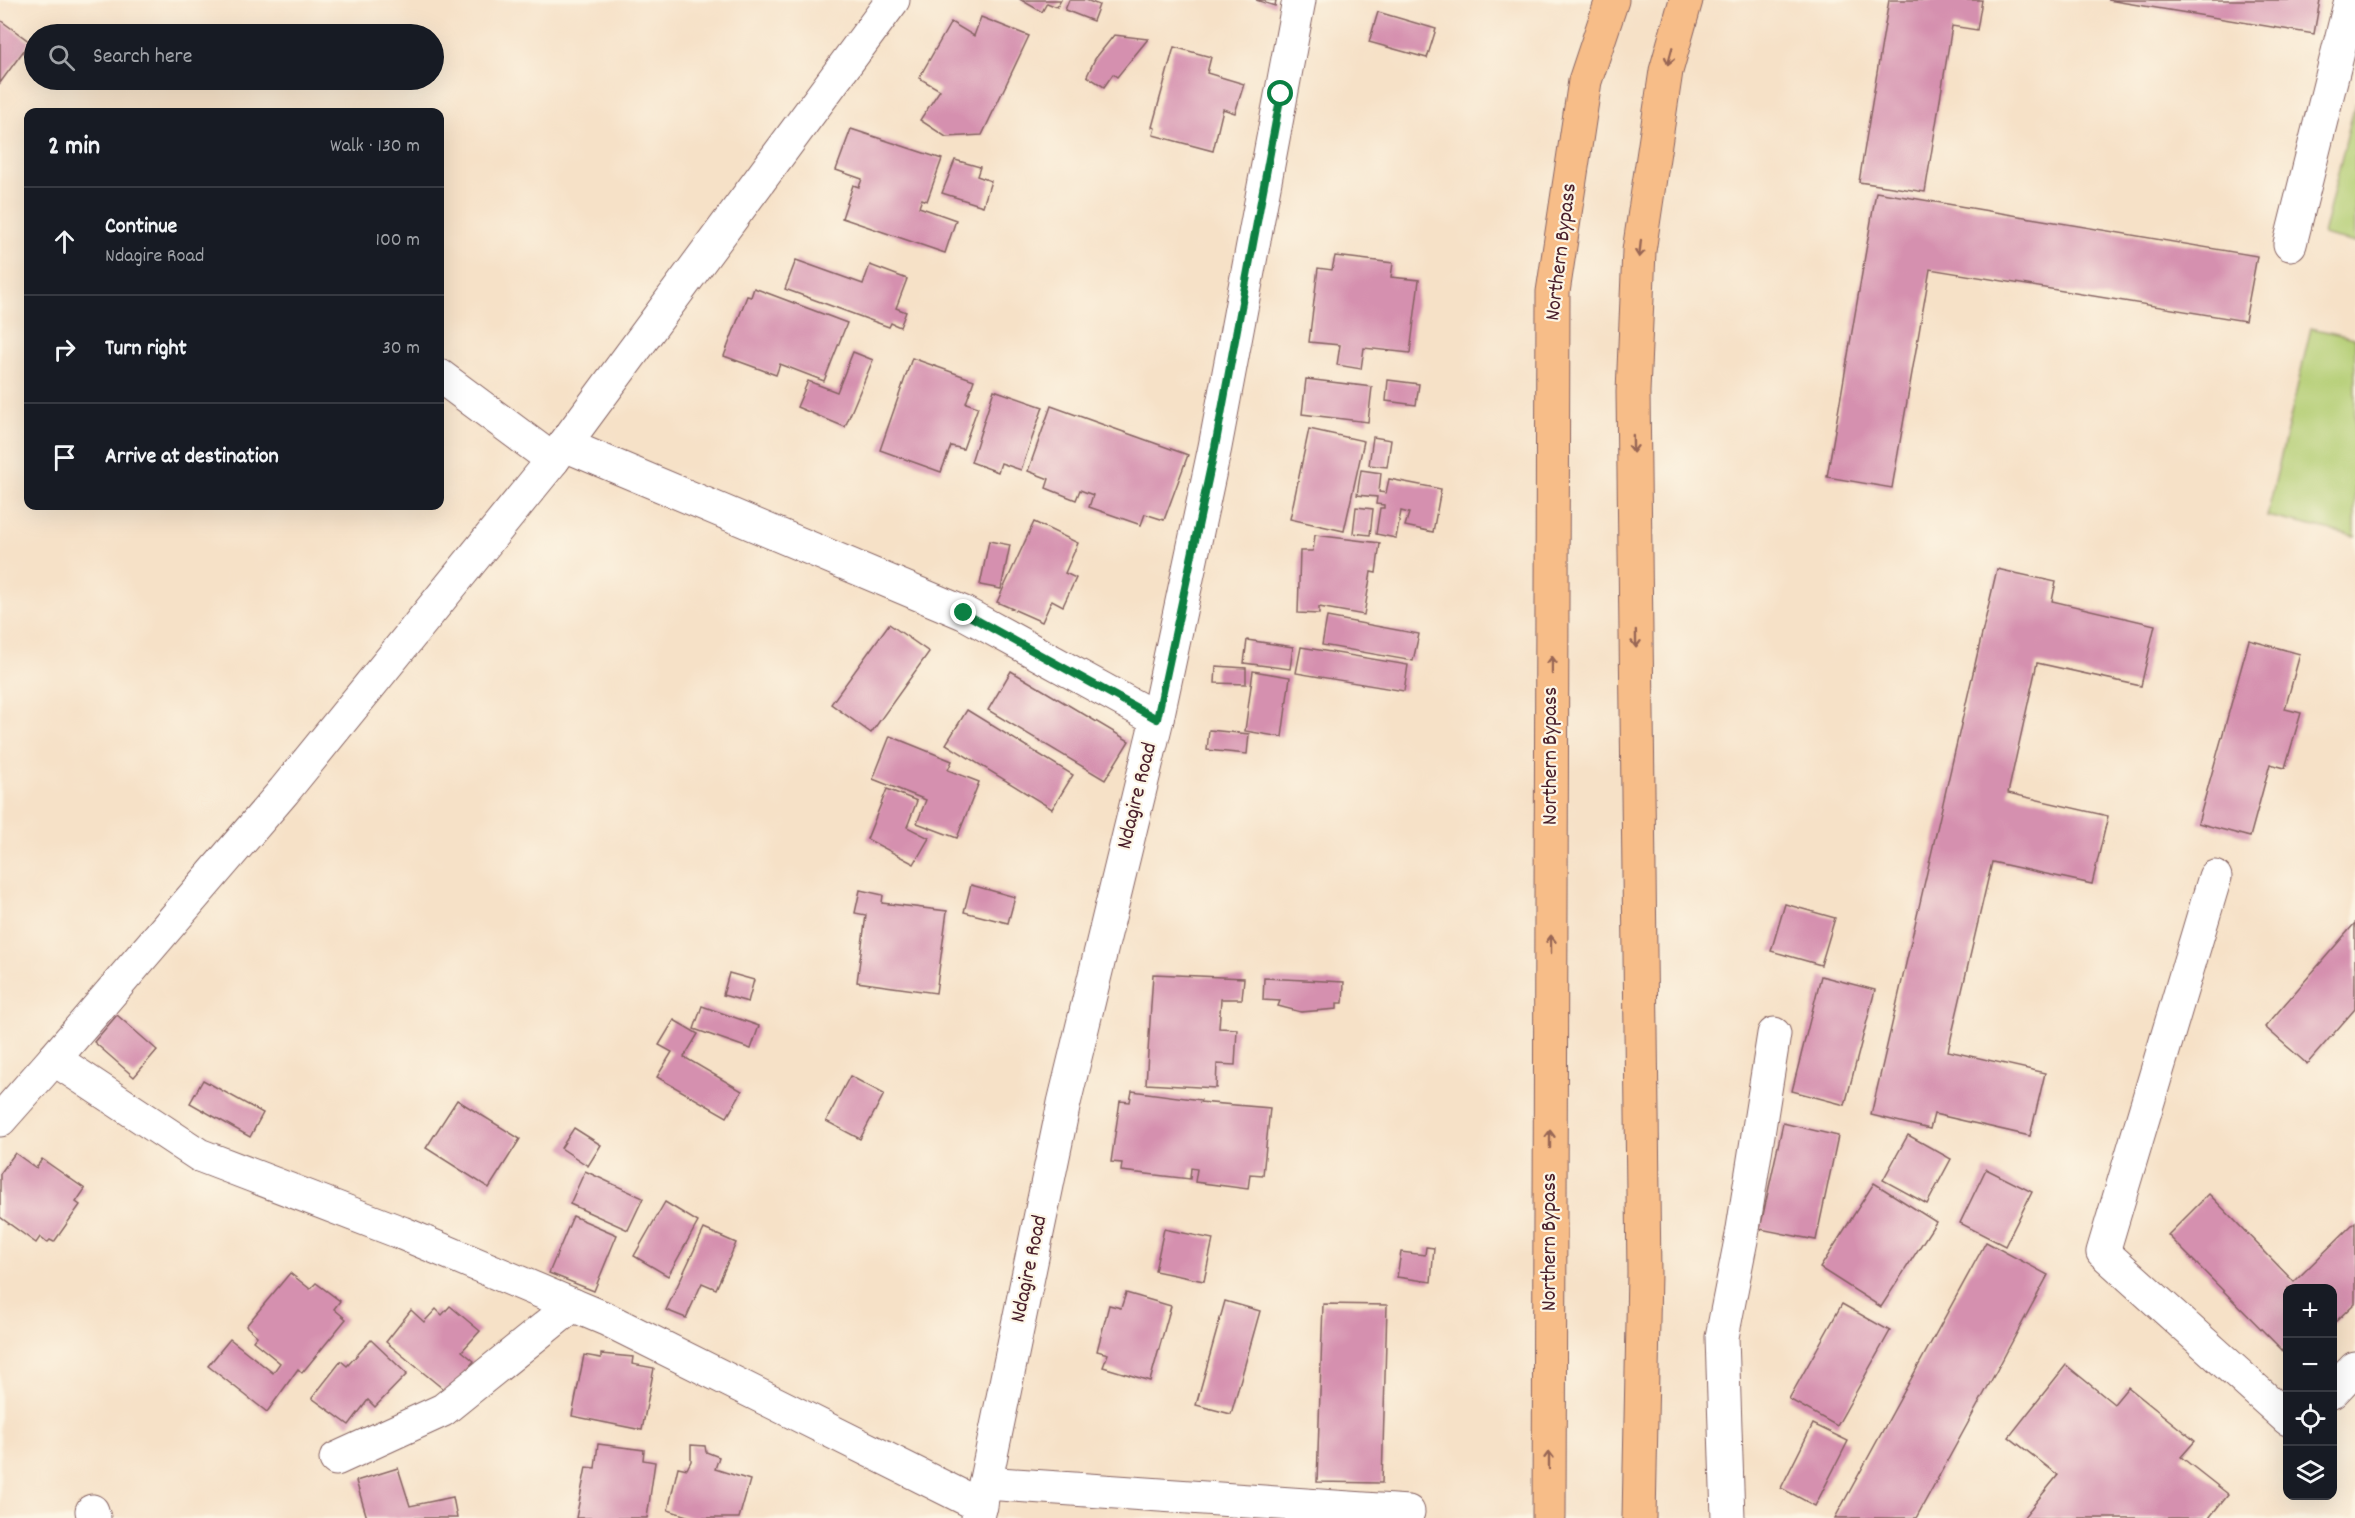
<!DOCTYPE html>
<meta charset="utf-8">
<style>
:root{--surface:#171b24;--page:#242831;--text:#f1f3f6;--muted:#9ea1a6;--line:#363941}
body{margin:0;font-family:Dekko,sans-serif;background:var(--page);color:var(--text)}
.controls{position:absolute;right:18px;bottom:18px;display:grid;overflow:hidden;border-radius:12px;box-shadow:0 6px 24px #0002}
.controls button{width:54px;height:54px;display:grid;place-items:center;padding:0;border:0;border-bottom:2px solid var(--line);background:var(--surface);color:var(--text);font:30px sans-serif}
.stop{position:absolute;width:18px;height:18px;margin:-14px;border:4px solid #0b8043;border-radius:50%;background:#fff}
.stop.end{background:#0b8043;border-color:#fff;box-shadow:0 2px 6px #0008}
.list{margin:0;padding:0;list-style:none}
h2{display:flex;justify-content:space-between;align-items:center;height:78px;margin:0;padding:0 24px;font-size:26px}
h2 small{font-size:20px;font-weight:400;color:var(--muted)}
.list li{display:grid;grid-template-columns:39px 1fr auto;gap:18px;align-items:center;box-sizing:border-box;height:108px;padding:0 24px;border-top:2px solid var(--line)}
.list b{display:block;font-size:22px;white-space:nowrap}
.list p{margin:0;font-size:20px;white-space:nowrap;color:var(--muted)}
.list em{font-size:20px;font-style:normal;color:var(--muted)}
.icon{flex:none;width:33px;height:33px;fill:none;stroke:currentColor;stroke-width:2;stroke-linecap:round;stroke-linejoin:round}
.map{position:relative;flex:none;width:2355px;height:1518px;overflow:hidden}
.search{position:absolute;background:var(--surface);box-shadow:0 6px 24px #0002;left:24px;top:24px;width:420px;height:66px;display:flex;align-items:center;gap:15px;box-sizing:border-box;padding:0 21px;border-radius:33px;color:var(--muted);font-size:22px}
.panel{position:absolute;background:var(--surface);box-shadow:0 6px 24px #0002;left:24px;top:108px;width:420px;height:402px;border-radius:12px}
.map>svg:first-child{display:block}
.pitch{fill:#b4ce74;stroke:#7f7650;stroke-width:1.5}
.building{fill:#d590af}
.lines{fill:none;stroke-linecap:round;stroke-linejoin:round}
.minor-casing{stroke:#866362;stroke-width:35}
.highway-casing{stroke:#866362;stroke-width:35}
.minor{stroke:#fff;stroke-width:33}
.highway{stroke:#f7bd88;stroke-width:33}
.oneway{stroke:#986655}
.route{stroke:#0b8043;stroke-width:8}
.labels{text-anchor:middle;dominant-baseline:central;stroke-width:4.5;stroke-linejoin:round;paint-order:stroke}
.street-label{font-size:22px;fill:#4a1f2b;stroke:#fcf5e5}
</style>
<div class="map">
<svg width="2355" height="1518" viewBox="0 0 2355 1518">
<rect width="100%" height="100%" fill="#fcf5e5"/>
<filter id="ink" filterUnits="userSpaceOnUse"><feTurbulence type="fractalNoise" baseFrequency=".0167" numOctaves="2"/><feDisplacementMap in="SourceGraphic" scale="12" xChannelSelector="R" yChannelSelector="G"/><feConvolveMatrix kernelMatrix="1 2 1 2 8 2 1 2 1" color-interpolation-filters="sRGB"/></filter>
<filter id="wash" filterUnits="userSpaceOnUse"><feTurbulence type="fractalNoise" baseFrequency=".008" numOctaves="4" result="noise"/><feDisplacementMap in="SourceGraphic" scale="24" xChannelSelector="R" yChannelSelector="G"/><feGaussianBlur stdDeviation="1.35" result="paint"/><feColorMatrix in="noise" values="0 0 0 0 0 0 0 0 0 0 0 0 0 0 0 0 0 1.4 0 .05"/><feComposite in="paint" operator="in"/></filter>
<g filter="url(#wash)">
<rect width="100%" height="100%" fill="#f6e1c7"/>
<!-- pitch -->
<g class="pitch">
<path d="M2355 103V243L2323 235Z"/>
<path d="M2311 328 2355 338V536L2267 516Z"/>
</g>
<g id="blocks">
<!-- building -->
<g class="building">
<path d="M1021 0H1061L1057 7 1047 3 1042 12Z"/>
<path d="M1069 0H1086L1099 5 1093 21 1065 10Z"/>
<path d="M1256 0H1276L1275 6Z"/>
<path d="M1889 0H1982L1977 30 1952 26 1925 192 1859 182Z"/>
<path d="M2108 0H2320L2314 34Z"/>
<path d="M1378 12 1436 29 1427 58 1369 42Z"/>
<path d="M981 17 1029 36 982 135 946 137 920 120 940 90 919 78 951 22 974 36Z"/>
<path d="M0 20 30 42 0 83Z"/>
<path d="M1114 35 1148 39 1117 77 1113 74 1104 87 1087 76 1095 59Z"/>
<path d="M1174 47 1211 57 1207 73 1244 84 1235 113 1223 109 1213 151 1153 135 1155 128 1152 127Z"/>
<path d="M851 129 942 159 927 201 922 199 919 207 956 220 945 253 842 218 853 185 859 187 862 179 836 170Z"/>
<path d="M955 160 980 167 977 176 991 181 983 206 942 193Z"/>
<path d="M1876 192 2257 256 2245 321 1930 269 1892 488 1827 477Z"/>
<path d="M1335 256 1393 263 1391 277 1419 280 1410 353 1364 348 1361 369 1337 365 1340 345 1309 342 1318 268 1332 270Z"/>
<path d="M796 260 863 284 870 265 907 279 896 308 906 312 900 327 891 323 889 327 785 289Z"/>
<path d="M754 288 847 323 824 381 780 364 776 375 724 356 747 296 751 297Z"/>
<path d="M853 352 873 360 845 427 797 407 808 381 837 392Z"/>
<path d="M912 358 974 380 966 403 978 407 963 449 951 446 941 472 880 450Z"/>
<path d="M1306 379 1372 387 1368 422 1302 414Z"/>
<path d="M1388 380 1419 384 1416 405 1386 401Z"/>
<path d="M994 390 1043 407 1021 470 1001 463 998 472 971 462Z"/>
<path d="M1051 406 1188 455 1164 520 1145 514 1141 525 1089 507 1093 495 1080 490 1076 500 1046 488 1049 479 1028 471Z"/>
<path d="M1309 429 1364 441 1344 531 1290 519Z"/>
<path d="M1373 437 1391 440 1387 467 1369 465Z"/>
<path d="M1361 470 1381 473 1379 492 1386 493 1389 479 1441 489 1433 532 1405 526 1409 513 1401 511 1396 538 1376 534 1380 508H1384V505L1376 504 1377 497 1357 495Z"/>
<path d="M1356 507 1373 509 1370 535 1353 533Z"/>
<path d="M1034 522 1078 543 1065 573 1076 578 1063 606 1052 600 1042 622 997 602Z"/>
<path d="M1315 535 1380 543 1376 573 1371 572 1364 615 1319 607V614L1298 613 1300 551H1313Z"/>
<path d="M989 541 1010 545 1001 589 980 585Z"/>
<path d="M1997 569 2056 582 2052 601 2155 625 2141 686 2037 663 2008 793 2108 816 2092 884 1992 862 1948 1051 2045 1073 2030 1136 1934 1114 1930 1129 1871 1115Z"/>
<path d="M1327 617 1419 634 1413 661 1322 645Z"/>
<path d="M889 624 929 652 871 733 831 704Z"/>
<path d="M1247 640 1293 647 1290 669 1244 663Z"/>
<path d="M2249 640 2300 654 2285 709 2301 713 2285 768 2270 764 2250 837 2198 823Z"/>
<path d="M1301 647 1408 665 1404 691 1296 673Z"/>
<path d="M1216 666 1246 668V684L1215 683Z"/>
<path d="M1011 671 1129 741 1105 780 988 710Z"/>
<path d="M1253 671 1290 677 1282 737 1245 731Z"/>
<path d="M967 710 1073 775 1052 809 946 744Z"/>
<path d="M1209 730 1249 734 1247 754 1207 750Z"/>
<path d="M890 736 952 761 948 770 979 782 957 838 917 823 926 800 873 779Z"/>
<path d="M887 789 917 801 907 827 929 838 914 864 867 839Z"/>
<path d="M971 885 1015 897 1008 923 964 912Z"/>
<path d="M860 890 883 895 882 903 947 911 936 993 857 982 866 915 855 913Z"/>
<path d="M1785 904 1835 918 1821 965 1771 951Z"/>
<path d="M2355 923V1009L2307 1064 2265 1027Z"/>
<path d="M729 973 754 980 748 1002 723 995Z"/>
<path d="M1153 974 1244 978 1242 999H1221L1219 1028 1237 1029 1235 1065 1217 1064 1216 1088 1146 1084Z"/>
<path d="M1821 976 1875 990 1845 1105 1792 1091Z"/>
<path d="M1264 978 1344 982 1343 1003H1337V1009L1301 1012 1278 1006 1280 1001 1263 1000Z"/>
<path d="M702 1006 759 1026 751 1049 694 1029Z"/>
<path d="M117 1015 157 1050 134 1077 94 1042Z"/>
<path d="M674 1020 698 1034 684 1057 742 1091 727 1117 657 1077 672 1052 659 1045Z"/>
<path d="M850 1076 884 1094 860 1139 826 1121Z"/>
<path d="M203 1080 263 1113 250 1137 190 1103Z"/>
<path d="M1132 1091 1201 1100 1200 1102 1270 1108 1263 1175 1250 1174 1248 1189 1195 1182 1197 1169 1191 1168 1190 1179 1121 1171 1122 1163 1111 1162 1120 1101 1130 1102Z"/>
<path d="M457 1100 520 1139 489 1188 426 1148Z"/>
<path d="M1783 1123 1838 1136 1816 1240 1760 1229Z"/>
<path d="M574 1128 601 1145 588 1166 561 1148Z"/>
<path d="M1908 1135 1951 1159 1927 1204 1883 1180Z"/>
<path d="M15 1153 36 1168 42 1159 85 1189 76 1202 80 1205 54 1242 50 1240 47 1243 40 1237 36 1243 0 1217V1174Z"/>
<path d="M1986 1169 2032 1192 2005 1246 1960 1223Z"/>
<path d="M585 1171 643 1198 628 1230 570 1204Z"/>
<path d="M1874 1183 1936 1222 1881 1307 1820 1268Z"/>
<path d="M2209 1194 2294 1282 2355 1222V1303L2332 1325V1288H2288V1356L2168 1235Z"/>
<path d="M665 1202 698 1222 668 1276 634 1256Z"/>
<path d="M573 1216 617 1235 594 1291 549 1273Z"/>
<path d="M704 1229 736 1243 716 1289 702 1283 686 1318 666 1310Z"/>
<path d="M1164 1229 1213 1239 1204 1281 1155 1271Z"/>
<path d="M1986 1242 2048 1275 1997 1370 1916 1518H1835Z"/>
<path d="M1426 1247 1434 1248 1431 1282 1397 1277 1401 1252 1425 1255Z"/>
<path d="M290 1273 310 1289 316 1283 340 1301 334 1309 346 1319 302 1373 298 1369 267 1412 208 1366 230 1339 273 1373 280 1363 253 1341 257 1336 246 1326Z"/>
<path d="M1126 1293 1171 1306 1150 1381 1103 1367 1108 1354 1097 1351 1109 1305 1121 1308Z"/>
<path d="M1225 1301 1260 1311 1231 1414 1196 1405Z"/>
<path d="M1323 1304 1387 1305 1382 1483 1317 1482Z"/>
<path d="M1842 1304 1890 1331 1837 1426 1789 1399Z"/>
<path d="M450 1306 480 1331 462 1351 474 1361 448 1393 386 1342 411 1310 424 1322 436 1309 442 1315Z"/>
<path d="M371 1340 407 1374 375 1407 368 1400 349 1425 312 1398 341 1361 347 1366Z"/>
<path d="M601 1354 633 1357 632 1364 654 1368 642 1430 572 1416 584 1355 601 1358Z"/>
<path d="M2066 1365 2114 1404 2128 1387 2195 1441 2181 1457 2228 1494 2209 1518H2023L2058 1475 2009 1437Z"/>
<path d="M1813 1424 1848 1441 1815 1506 1781 1488Z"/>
<path d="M598 1444 644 1450 643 1460 655 1462 647 1518H576L586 1467 595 1468Z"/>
<path d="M691 1445 705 1446 706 1452 719 1457 715 1469 750 1480 739 1518H693L668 1510 678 1467 687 1469 691 1461Z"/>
<path d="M398 1468 410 1506 453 1497 457 1518H367L356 1481Z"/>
</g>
</g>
</g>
<g filter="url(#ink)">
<use href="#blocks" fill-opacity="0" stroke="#866362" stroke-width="1.5"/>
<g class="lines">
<defs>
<g id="minor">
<path d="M2290 244 2351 0"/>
<path d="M440 376 553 460"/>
<path d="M565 445 964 613 1157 719"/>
<path d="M2215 877 2103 1252 2288 1419"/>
<path d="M54 1059 284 791 553 460 893 0"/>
<path d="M0 1120 54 1059 199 1155 402 1233 606 1319 981 1506"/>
<path d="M2332 1392 2355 1368"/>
<path d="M336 1459 443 1410 573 1305"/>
<path d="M985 1483 1408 1512"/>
<path d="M92 1511 94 1518"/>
<path d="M978 1518 1064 1103 1157 719 1215 447 1299 0"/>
<path d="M1728 1518 1722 1337 1742 1235 1774 1034"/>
</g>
<g id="highway">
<path d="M1549 1518 1553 292 1585 81 1612 0"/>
<path d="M1639 1518 1644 1273 1633 392 1639 251 1666 71 1686 0"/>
</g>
</defs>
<!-- minor casing -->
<use href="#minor" class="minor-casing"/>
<!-- highway casing -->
<use href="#highway" class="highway-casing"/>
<!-- minor -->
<use href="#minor" class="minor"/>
<!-- highway -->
<use href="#highway" class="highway"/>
</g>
<!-- one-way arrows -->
<defs><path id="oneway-shaft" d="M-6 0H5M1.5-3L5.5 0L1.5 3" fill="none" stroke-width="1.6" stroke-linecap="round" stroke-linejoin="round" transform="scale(1.5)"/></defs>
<g class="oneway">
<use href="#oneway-shaft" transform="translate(1670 56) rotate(105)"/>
<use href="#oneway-shaft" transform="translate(1640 249) rotate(96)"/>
<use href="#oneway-shaft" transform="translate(1633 444) rotate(89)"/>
<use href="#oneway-shaft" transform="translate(1636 639) rotate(89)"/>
<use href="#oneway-shaft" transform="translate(1552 665) rotate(-90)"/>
<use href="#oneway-shaft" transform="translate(1551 944) rotate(-90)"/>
<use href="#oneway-shaft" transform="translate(1550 1139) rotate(-90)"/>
<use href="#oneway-shaft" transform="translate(1549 1460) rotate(-90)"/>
</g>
</g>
<g class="lines" filter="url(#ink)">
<!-- route -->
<path class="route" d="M964 613 1157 719 1215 447 1281 94"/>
</g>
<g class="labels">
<!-- street labels -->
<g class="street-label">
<text transform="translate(1562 252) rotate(-83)">Northern Bypass</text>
<text transform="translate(1551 756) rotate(-90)">Northern Bypass</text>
<text transform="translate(1138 796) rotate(-76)">Ndagire Road</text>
<text transform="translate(1550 1242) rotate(-90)">Northern Bypass</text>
<text transform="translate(1030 1269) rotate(-78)">Ndagire Road</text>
</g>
</g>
</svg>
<div class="controls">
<button>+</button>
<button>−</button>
<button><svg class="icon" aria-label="locate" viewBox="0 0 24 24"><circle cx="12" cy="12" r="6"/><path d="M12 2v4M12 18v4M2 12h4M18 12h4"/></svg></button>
<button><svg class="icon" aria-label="layers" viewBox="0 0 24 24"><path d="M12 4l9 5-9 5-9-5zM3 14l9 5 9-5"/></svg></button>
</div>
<div class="stop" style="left:1281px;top:94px"></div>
<div class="stop end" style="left:964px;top:613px"></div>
<div class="search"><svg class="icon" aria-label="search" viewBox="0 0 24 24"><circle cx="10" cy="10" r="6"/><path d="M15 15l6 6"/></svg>Search here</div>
<section class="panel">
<h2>2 min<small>Walk · 130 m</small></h2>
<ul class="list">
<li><svg class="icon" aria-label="ahead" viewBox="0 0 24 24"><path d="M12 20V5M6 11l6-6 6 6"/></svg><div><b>Continue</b><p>Ndagire Road</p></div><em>100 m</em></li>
<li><svg class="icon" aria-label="right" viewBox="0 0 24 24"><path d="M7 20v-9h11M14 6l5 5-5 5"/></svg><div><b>Turn right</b></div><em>30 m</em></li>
<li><svg class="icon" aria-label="arrive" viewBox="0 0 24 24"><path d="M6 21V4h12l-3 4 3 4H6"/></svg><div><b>Arrive at destination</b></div></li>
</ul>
</section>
</div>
